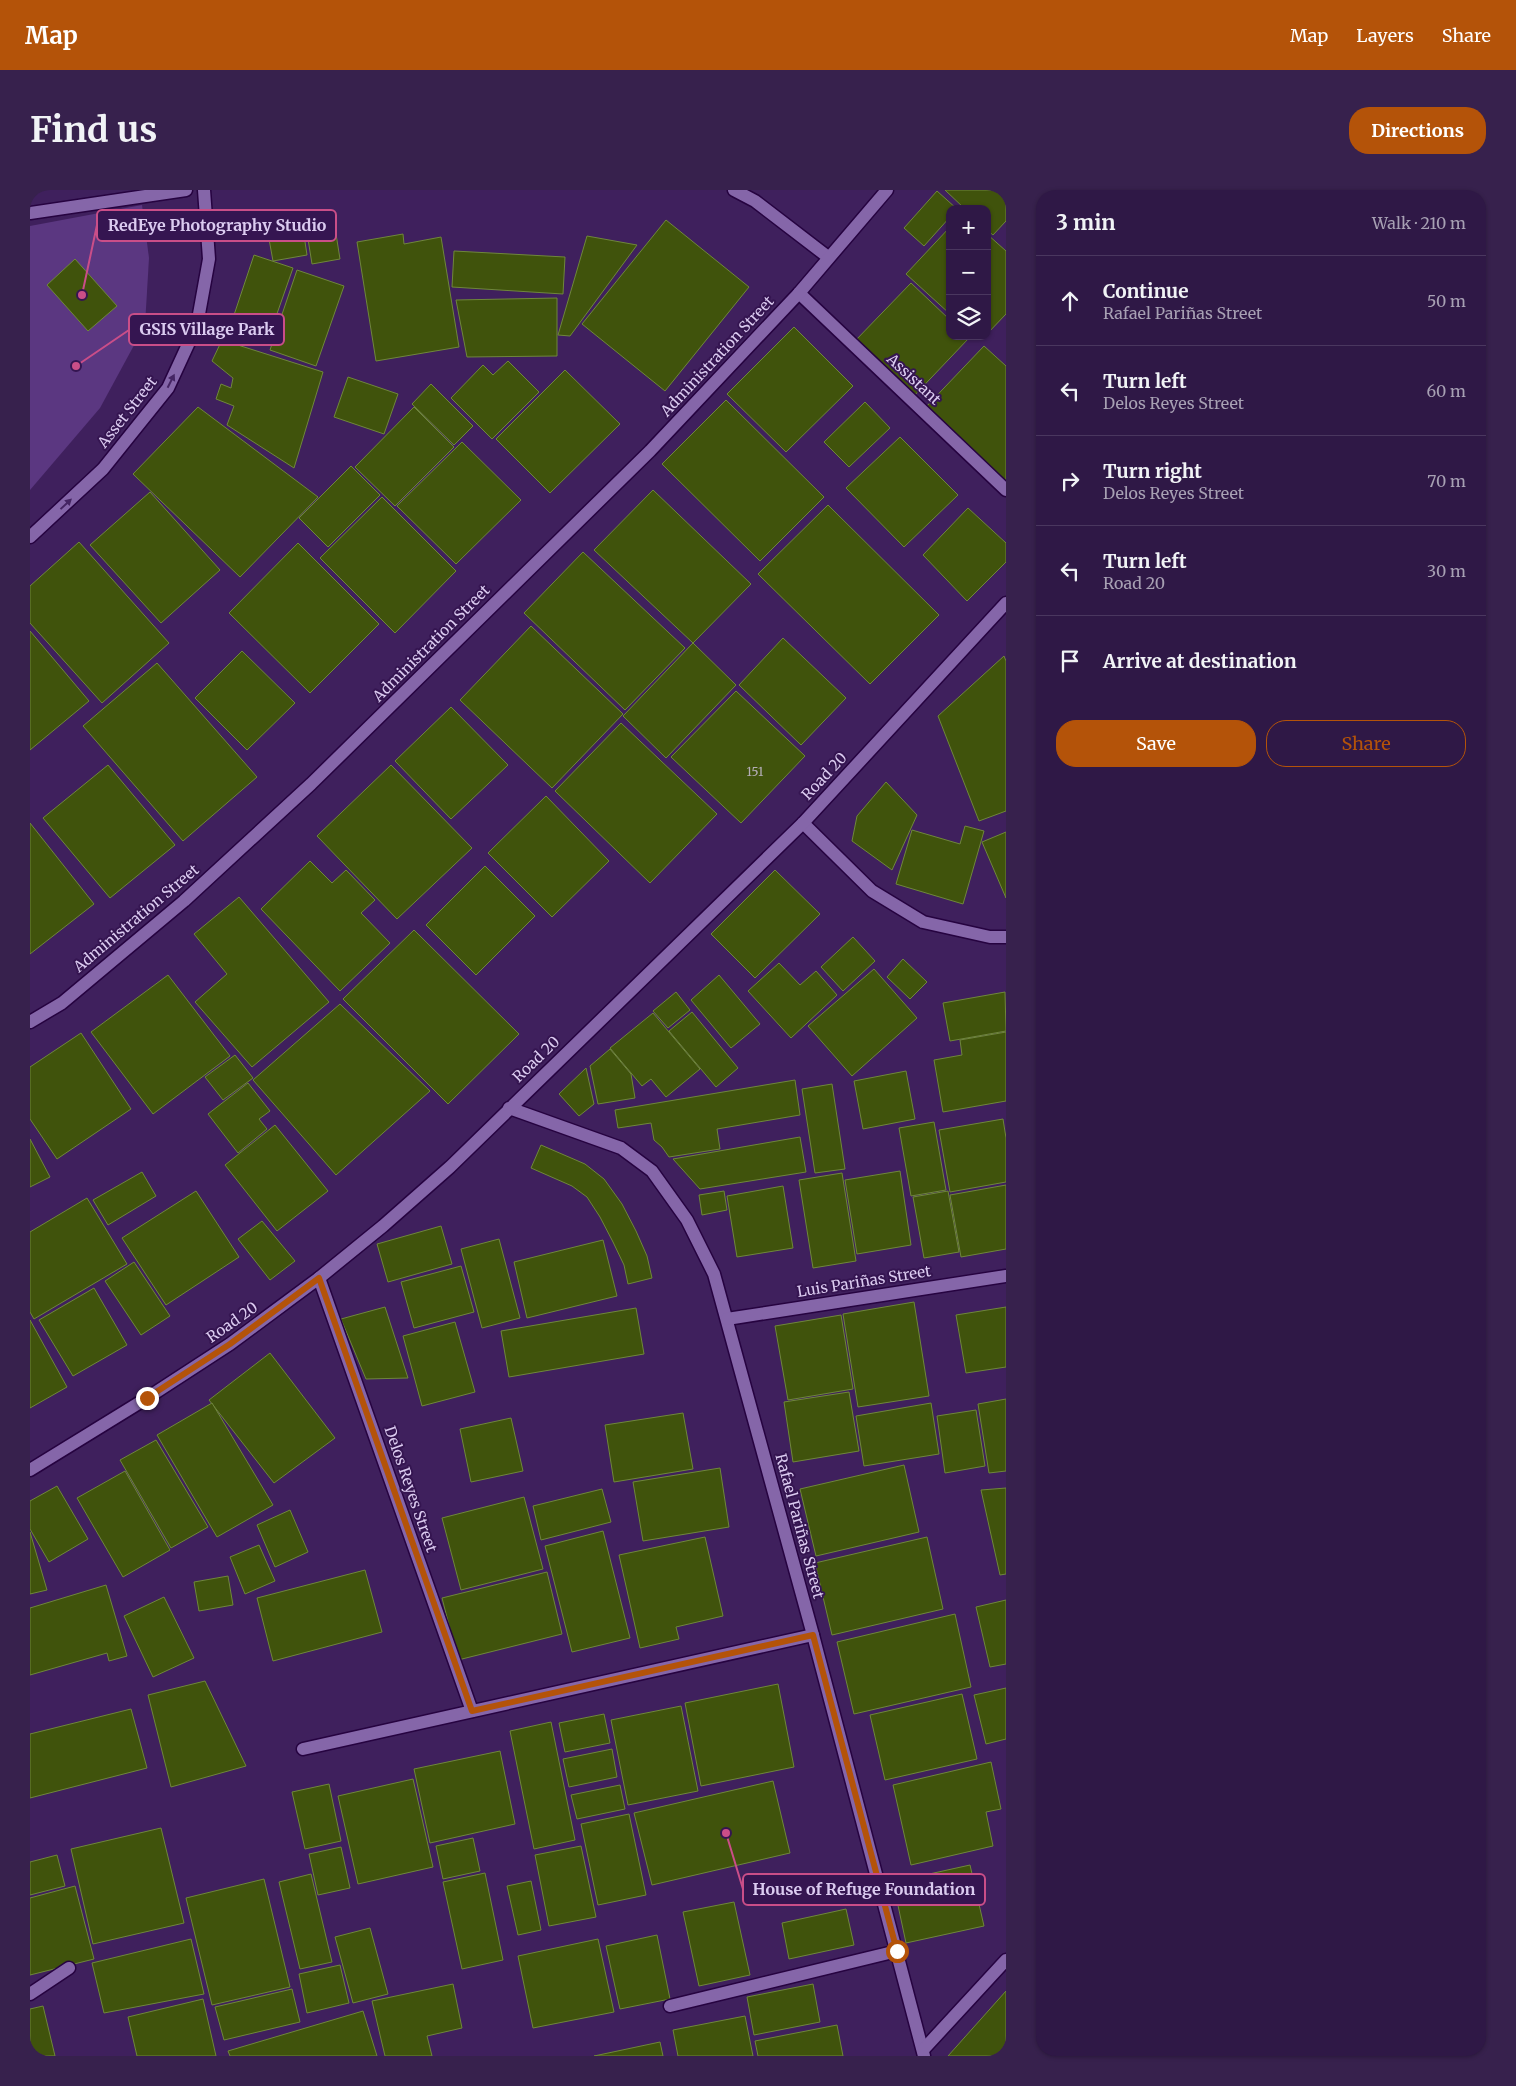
<!DOCTYPE html>
<meta charset="utf-8">
<style>
:root{--surface:#2f1846;--page:#37214d;--text:#f1f3f6;--muted:#a7a0b3;--line:#4a375f;--accent:#b45309}
body{margin:0;font-family:Merriweather,serif;background:var(--page);color:var(--text)}
.controls{position:absolute;right:15px;top:15px;display:grid;overflow:hidden;border-radius:10px;box-shadow:0 1px 4px #0004}
.controls button{width:45px;height:45px;display:grid;place-items:center;padding:0;border:0;border-bottom:1px solid var(--line);background:var(--surface);color:var(--text);font:25px sans-serif}
.stop{position:absolute;width:15px;height:15px;margin:-11px;border:4px solid #b45309;border-radius:50%;background:#fff}
.stop.end{background:#b45309;border-color:#fff;box-shadow:0 1px 5px #0008}
.list{margin:0;padding:0;list-style:none}
h2{display:flex;justify-content:space-between;align-items:center;height:65px;margin:0;padding:0 20px;font-size:21px}
h2 small{font-size:16px;font-weight:400;color:var(--muted)}
.list li{display:grid;grid-template-columns:32px 1fr auto;gap:15px;align-items:center;box-sizing:border-box;height:90px;padding:0 20px;border-top:1px solid var(--line)}
.list b{display:block;font-size:19px;white-space:nowrap}
.list p{margin:0;font-size:16px;white-space:nowrap;color:var(--muted)}
.list em{font-size:16px;font-style:normal;color:var(--muted)}
.actions{display:flex;gap:10px;padding:15px 20px}
.actions a{flex:1;padding:11px 0;border:1px solid var(--accent);border-radius:20px;text-align:center;font-size:18px;color:var(--accent)}
.actions .main{background:var(--accent);color:#fff}
.icon{flex:none;width:28px;height:28px;fill:none;stroke:currentColor;stroke-width:2;stroke-linecap:round;stroke-linejoin:round}
.map{position:relative;flex:none;width:976px;height:1866px;overflow:hidden;border-radius:20px}
header{display:flex;align-items:center;gap:30px;box-sizing:border-box;height:70px;padding:0 25px;background:var(--accent);color:#fff}
header strong{font-size:24px}
nav{display:flex;gap:28px;margin-inline-start:auto;font-size:18px}
.intro{display:flex;align-items:center;justify-content:space-between;box-sizing:border-box;height:120px;padding:0 30px}
h1{margin:0;font-size:35px}
.button{padding:12px 22px;border-radius:20px;background:var(--accent);color:#fff;font-size:18px;font-weight:700}
main{display:flex;gap:30px;padding:0 30px}
aside{flex:1;background:var(--surface);border-radius:20px;box-shadow:0 1px 4px #0004}
.map>svg:first-child{display:block}
.green{fill:#5b3781}
.building{fill:#40530c;stroke:#6f873b}
.lines{fill:none;stroke-linecap:round;stroke-linejoin:round}
.service-casing{stroke:#260340;stroke-width:15}
.minor-casing{stroke:#260340;stroke-width:15}
.tertiary-casing{stroke:#260340;stroke-width:15}
.service{stroke:#8566a9;stroke-width:12}
.minor{stroke:#8566a9;stroke-width:12}
.tertiary{stroke:#8566a9;stroke-width:12}
.oneway{fill:#452563}
.route{stroke:#b45309;stroke-width:6}
.labels{text-anchor:middle;dominant-baseline:central;stroke-width:4;stroke-linejoin:round;paint-order:stroke}
.number-label{font-size:12px;fill:#b4adb7}
.street-label{font-size:15px;fill:#dbcbf0;stroke:#351551}
.leader{fill:none;stroke:#ca4e88;stroke-width:2}
.callout-dot{fill:#ca4e88;stroke:#351551;stroke-width:2}
.callout{fill:#351551;stroke:#ca4e88;stroke-width:2}
.callout-label{font-size:16px;text-anchor:middle;font-weight:bold;fill:#dbcbf0}
</style>
<header>
<strong>Map</strong>
<nav><a>Map</a><a>Layers</a><a>Share</a></nav>
</header>
<div class="intro"><h1>Find us</h1><a class="button">Directions</a></div>
<main>
<div class="map">
<svg width="976" height="1866" viewBox="0 0 976 1866">
<rect width="100%" height="100%" fill="#3f205d"/>
<!-- green -->
<path class="green" d="M112 15 119 68 115 135 70 218 0 300V36Z"/>
<!-- building -->
<g class="building">
<path d="M915 0H976V31L963 45 957 40V19H935Z"/>
<path d="M907 1 927 19H920V27L894 56 874 38Z"/>
<path d="M636 30 719 97 635 201 552 134Z"/>
<path d="M272 32 277 65 243 71 237 38Z"/>
<path d="M920 37V124L876 84Z"/>
<path d="M306 44 310 69 282 74 278 49Z"/>
<path d="M373 44 374 54 411 47 429 157 346 171 327 52Z"/>
<path d="M957 44 976 61V124L957 144Z"/>
<path d="M557 46 607 55 540 146 528 145Z"/>
<path d="M424 61 535 67 533 104 422 97Z"/>
<path d="M224 65 263 78 236 155 198 143Z"/>
<path d="M45 69 87 116 58 141 17 95Z"/>
<path d="M267 80 314 96 286 176 240 160Z"/>
<path d="M881 93 920 130V146H937L939 148 882 208 824 152Z"/>
<path d="M527 108V166L437 167 426 110Z"/>
<path d="M764 137 823 196 756 262 697 204Z"/>
<path d="M192 150 293 182 264 278 197 235 204 216 186 209 191 194 201 198 203 188 182 171Z"/>
<path d="M954 156 976 176V296L894 219Z"/>
<path d="M478 171 509 202 462 249 421 208 453 175 463 185Z"/>
<path d="M535 180 590 234 520 303 466 249Z"/>
<path d="M318 187 368 204 354 244 304 227Z"/>
<path d="M401 194 443 236 424 255 382 214Z"/>
<path d="M696 210 794 307 730 371 632 274Z"/>
<path d="M835 212 860 238 819 277 794 252Z"/>
<path d="M168 217 288 307 210 387 103 284Z"/>
<path d="M384 217 424 257 365 316 325 277Z"/>
<path d="M870 247 928 305 874 357 816 298Z"/>
<path d="M432 252 491 310 426 374 367 316Z"/>
<path d="M321 276 350 305 298 357 269 328Z"/>
<path d="M623 300 721 394 663 453 564 360Z"/>
<path d="M120 302 190 380 131 433 60 355Z"/>
<path d="M352 307 426 381 365 443 290 368Z"/>
<path d="M798 315 909 425 840 494 728 384Z"/>
<path d="M938 318 976 353V372L937 411 893 365Z"/>
<path d="M49 352 139 453 72 513 0 433V396Z"/>
<path d="M268 353 349 434 280 503 199 423Z"/>
<path d="M553 362 655 458 595 520 494 423Z"/>
<path d="M501 436 593 524 522 598 430 510Z"/>
<path d="M0 441 59 511 0 560Z"/>
<path d="M753 448 816 508 771 555 709 495Z"/>
<path d="M663 453 706 495 636 568 593 526Z"/>
<path d="M212 461 265 513 217 560 165 508Z"/>
<path d="M974 466 976 471V621L949 631 908 526Z"/>
<path d="M127 473 227 587 153 651 53 536Z"/>
<path d="M706 501 775 566 711 633 641 567Z"/>
<path d="M421 517 478 575 421 629 365 571Z"/>
<path d="M591 533 687 624 620 693 525 601Z"/>
<path d="M78 575 145 655 80 708 13 628Z"/>
<path d="M361 575 442 658 367 729 287 646Z"/>
<path d="M856 592 887 625 862 680 822 651 827 626Z"/>
<path d="M516 606 579 671 522 727 458 663Z"/>
<path d="M0 633 64 714 0 764Z"/>
<path d="M935 636 954 641 933 714 866 694 882 640 930 654Z"/>
<path d="M976 642V708L952 652Z"/>
<path d="M280 671 302 693 316 680 345 710 331 723 360 753 310 801 231 719Z"/>
<path d="M455 676 505 726 446 785 396 735Z"/>
<path d="M745 680 790 724 725 788 681 744Z"/>
<path d="M209 707 299 812 222 877 165 812 197 784 164 744Z"/>
<path d="M384 740 489 844 418 914 313 809Z"/>
<path d="M823 747 845 771 813 801 791 777Z"/>
<path d="M873 769 897 792 880 809 857 787Z"/>
<path d="M749 773 770 795 786 781 807 805 761 848 718 801Z"/>
<path d="M844 779 887 828 822 886 778 836Z"/>
<path d="M138 785 200 866 123 924 61 842Z"/>
<path d="M689 785 730 834 701 858 661 810Z"/>
<path d="M646 802 660 820 638 838 623 821Z"/>
<path d="M975 802 976 841 920 851 913 813Z"/>
<path d="M310 814 400 901 306 985 223 890Z"/>
<path d="M662 822 708 878 686 897 639 841Z"/>
<path d="M623 823 670 879 636 907 621 889 612 896 580 858Z"/>
<path d="M976 842V911L913 922 904 870 932 865 930 850Z"/>
<path d="M51 843 101 919 27 969 0 929V877Z"/>
<path d="M580 859 601 884 605 908 568 914 560 876Z"/>
<path d="M205 865 223 888 193 910 175 887Z"/>
<path d="M556 878 564 914 549 926 529 904Z"/>
<path d="M876 881 885 929 833 939 824 891Z"/>
<path d="M765 890 770 925 687 939 690 959 639 967 632 957 624 950 621 933 588 938 585 920Z"/>
<path d="M218 893 240 921 229 929 237 939 208 963 178 924Z"/>
<path d="M802 894 815 979 785 983 772 899Z"/>
<path d="M973 929 976 948V992L920 1002 909 940Z"/>
<path d="M904 932 916 1000 881 1006 869 938Z"/>
<path d="M245 935 298 1001 247 1041 195 975Z"/>
<path d="M770 947 776 982 670 999 643 969Z"/>
<path d="M0 949 20 987 0 997Z"/>
<path d="M511 955 555 974 574 989 592 1014 606 1041 617 1066 622 1088 598 1094 594 1075 583 1052 570 1027 557 1007 542 996 501 978Z"/>
<path d="M870 981 881 1055 827 1064 815 990Z"/>
<path d="M112 982 126 1006 78 1035 63 1010Z"/>
<path d="M812 983 826 1071 783 1078 769 990Z"/>
<path d="M976 995V1059L931 1067 920 1005Z"/>
<path d="M753 996 763 1058 707 1067 697 1006Z"/>
<path d="M166 1001 209 1067 136 1115 92 1048Z"/>
<path d="M694 1001 697 1020 672 1025 669 1005Z"/>
<path d="M918 1001 929 1062 894 1068 883 1007Z"/>
<path d="M57 1008 97 1074 4 1129 0 1122V1042Z"/>
<path d="M232 1031 265 1071 240 1090 208 1049Z"/>
<path d="M411 1036 422 1074 358 1092 347 1054Z"/>
<path d="M469 1049 490 1128 452 1138 431 1059Z"/>
<path d="M573 1050 587 1106 497 1128 484 1072Z"/>
<path d="M104 1072 140 1126 111 1145 75 1091Z"/>
<path d="M431 1076 444 1122 384 1138 371 1092Z"/>
<path d="M64 1098 97 1155 43 1186 9 1130Z"/>
<path d="M884 1112 899 1206 828 1217 813 1124Z"/>
<path d="M355 1117 378 1188 336 1189 311 1129Z"/>
<path d="M976 1117V1177L936 1183 926 1125Z"/>
<path d="M606 1118 614 1164 479 1187 471 1141Z"/>
<path d="M811 1125 823 1199 758 1210 745 1136Z"/>
<path d="M0 1130 37 1197 0 1218Z"/>
<path d="M425 1132 445 1202 392 1216 373 1146Z"/>
<path d="M240 1163 305 1248 244 1293 179 1210Z"/>
<path d="M819 1202 829 1261 763 1272 754 1212Z"/>
<path d="M976 1209V1281L959 1283 948 1214Z"/>
<path d="M182 1213 243 1315 187 1347 127 1245Z"/>
<path d="M901 1213 909 1264 834 1276 826 1226Z"/>
<path d="M946 1220 955 1276 915 1283 907 1226Z"/>
<path d="M653 1223 663 1279 584 1292 575 1235Z"/>
<path d="M481 1228 493 1281 441 1292 430 1239Z"/>
<path d="M126 1250 178 1337 141 1358 90 1270Z"/>
<path d="M874 1275 889 1342 786 1366 770 1299Z"/>
<path d="M690 1278 699 1337 613 1351 603 1292Z"/>
<path d="M95 1281 140 1360 93 1387 47 1308Z"/>
<path d="M27 1296 58 1349 19 1372 0 1339V1311Z"/>
<path d="M976 1298V1384L970 1385 951 1300Z"/>
<path d="M572 1299 581 1332 511 1350 503 1316Z"/>
<path d="M494 1307 513 1379 431 1400 412 1328Z"/>
<path d="M260 1320 278 1362 245 1377 227 1335Z"/>
<path d="M573 1341 600 1448 542 1462 515 1356Z"/>
<path d="M0 1342 17 1400 0 1404Z"/>
<path d="M675 1347 693 1426 646 1437 649 1449 610 1458 589 1365Z"/>
<path d="M897 1347 913 1419 802 1445 785 1373Z"/>
<path d="M229 1355 245 1391 215 1404 200 1367Z"/>
<path d="M335 1380 352 1442 243 1471 227 1408Z"/>
<path d="M517 1382 532 1444 428 1470 412 1408Z"/>
<path d="M198 1386 203 1415 169 1421 164 1392Z"/>
<path d="M76 1395 97 1466 79 1471 77 1463 0 1485V1418Z"/>
<path d="M134 1407 164 1468 123 1487 94 1426Z"/>
<path d="M976 1410V1474L960 1477 946 1417Z"/>
<path d="M925 1424 941 1497 824 1524 807 1452Z"/>
<path d="M175 1491 216 1576 141 1597 118 1505Z"/>
<path d="M748 1494 764 1577 671 1596 655 1513Z"/>
<path d="M976 1498V1549L956 1554 944 1505Z"/>
<path d="M932 1504 947 1569 855 1590 840 1525Z"/>
<path d="M651 1516 668 1601 598 1615 581 1530Z"/>
<path d="M101 1519 117 1578 0 1608V1544Z"/>
<path d="M574 1524 580 1553 535 1562 529 1533Z"/>
<path d="M521 1532 545 1650 504 1659 480 1541Z"/>
<path d="M582 1559 587 1587 539 1597 533 1569Z"/>
<path d="M470 1561 485 1634 400 1653 384 1579Z"/>
<path d="M961 1572 971 1619 956 1622 963 1656 881 1675 863 1595Z"/>
<path d="M383 1589 403 1677 328 1694 308 1606Z"/>
<path d="M743 1591 760 1663 622 1695 604 1623Z"/>
<path d="M299 1594 311 1651 275 1659 262 1602Z"/>
<path d="M590 1595 595 1619 547 1629 541 1605Z"/>
<path d="M599 1624 616 1705 568 1715 551 1634Z"/>
<path d="M131 1638 154 1733 63 1754 41 1659Z"/>
<path d="M443 1648 450 1681 413 1689 406 1656Z"/>
<path d="M551 1656 566 1727 519 1736 505 1665Z"/>
<path d="M311 1657 320 1698 288 1705 279 1664Z"/>
<path d="M27 1665 35 1696 0 1705V1672Z"/>
<path d="M940 1675 954 1736 876 1753 863 1692Z"/>
<path d="M455 1683 473 1770 432 1779 413 1692Z"/>
<path d="M281 1684 302 1772 270 1779 249 1692Z"/>
<path d="M234 1689 260 1797 182 1815 156 1708Z"/>
<path d="M501 1691 511 1740 488 1745 477 1696Z"/>
<path d="M45 1696 64 1769 0 1785V1708Z"/>
<path d="M704 1712 720 1785 669 1796 653 1722Z"/>
<path d="M816 1719 824 1755 759 1769 752 1733Z"/>
<path d="M340 1738 358 1804 323 1813 305 1747Z"/>
<path d="M627 1745 640 1809 590 1819 576 1756Z"/>
<path d="M161 1749 174 1804 74 1823 62 1773Z"/>
<path d="M568 1749 584 1822 503 1838 488 1766Z"/>
<path d="M310 1775 319 1813 277 1823 269 1784Z"/>
<path d="M423 1794 432 1838 397 1846 402 1866H355L342 1811Z"/>
<path d="M783 1794 790 1832 724 1845 717 1807Z"/>
<path d="M262 1799 270 1832 194 1850 185 1817Z"/>
<path d="M976 1801V1866H918Z"/>
<path d="M173 1809 186 1866H107L98 1827Z"/>
<path d="M13 1816 25 1866H0V1819Z"/>
<path d="M333 1821 347 1866H200L198 1861Z"/>
<path d="M715 1826 723 1866H648L643 1840Z"/>
<path d="M807 1835 813 1866H728L725 1851Z"/>
<path d="M630 1852 633 1866H564Z"/>
</g>
<g class="lines">
<defs>
<g id="service">
<path d="M769 103 976 300"/>
<path d="M0 1804 39 1778"/>
<path d="M640 1816 867 1761"/>
</g>
<g id="minor">
<path d="M704 0 725 11 798 67"/>
<path d="M0 23 156 0"/>
<path d="M0 347 73 279 138 198 167 135 179 69 174 0"/>
<path d="M773 633 842 701 893 732 960 747H976"/>
<path d="M0 832 32 813 154 711 281 594 620 261 769 103 857 0"/>
<path d="M479 918 591 958 622 981 657 1030 684 1084 783 1445 894 1866"/>
<path d="M289 1088 442 1521"/>
<path d="M697 1129 976 1086"/>
<path d="M273 1559 783 1445"/>
<path d="M893 1860 976 1770"/>
</g>
<path id="tertiary" d="M0 1280 117 1208 200 1154 289 1088 353 1036 420 977 773 633 976 413"/>
</defs>
<!-- service casing -->
<use href="#service" class="service-casing"/>
<!-- minor casing -->
<use href="#minor" class="minor-casing"/>
<!-- tertiary casing -->
<use href="#tertiary" class="tertiary-casing"/>
<!-- service -->
<use href="#service" class="service"/>
<!-- minor -->
<use href="#minor" class="minor"/>
<!-- tertiary -->
<use href="#tertiary" class="tertiary"/>
</g>
<!-- one-way arrows -->
<defs><path id="oneway-solid" d="M-6-.8H1V-3.2L6.5 0L1 3.2V.8H-6Z" transform="scale(1.25)"/></defs>
<g class="oneway">
<use href="#oneway-solid" transform="translate(141 191) rotate(-63)"/>
<use href="#oneway-solid" transform="translate(36 314) rotate(-43)"/>
</g>
<g class="lines">
<!-- route -->
<path class="route" d="M117 1208 200 1154 289 1088 442 1521 783 1445 867 1761"/>
</g>
<g class="labels">
<!-- number labels -->
<g class="number-label">
<text x="725" y="581">151</text>
</g>
<!-- street labels -->
<g class="street-label">
<text transform="translate(687 166) rotate(-47)">Administration Street</text>
<text transform="translate(884 189) rotate(43)">Assistant</text>
<text transform="translate(97 222) rotate(-52)">Asset Street</text>
<text transform="translate(401 453) rotate(-45)">Administration Street</text>
<text transform="translate(794 586) rotate(-47)">Road 20</text>
<text transform="translate(106 728) rotate(-40)">Administration Street</text>
<text transform="translate(506 869) rotate(-44)">Road 20</text>
<text transform="translate(834 1091) rotate(-9)">Luis Pariñas Street</text>
<text transform="translate(202 1132) rotate(-35)">Road 20</text>
<text transform="translate(381 1299) rotate(71)">Delos Reyes Street</text>
<text transform="translate(770 1336) rotate(75)">Rafael Pariñas Street</text>
</g>
</g>
<!-- callouts -->
<path class="leader" d="M52 105L67 35M46 176L99 140M696 1643L713 1699"/>
<g class="callout-dot">
<circle cx="52" cy="105" r="5"/>
<circle cx="46" cy="176" r="5"/>
<circle cx="696" cy="1643" r="5"/>
</g>
<g class="callout">
<rect x="67" y="20" width="239" height="31" rx="5"/>
<rect x="99" y="124" width="155" height="31" rx="5"/>
<rect x="713" y="1684" width="242" height="31" rx="5"/>
</g>
<g class="callout-label">
<text x="187" y="41">RedEye Photography Studio</text>
<text x="177" y="145">GSIS Village Park</text>
<text x="834" y="1705">House of Refuge Foundation</text>
</g>
</svg>
<div class="controls">
<button>+</button>
<button>−</button>
<button><svg class="icon" aria-label="layers" viewBox="0 0 24 24"><path d="M12 4l9 5-9 5-9-5zM3 14l9 5 9-5"/></svg></button>
</div>
<div class="stop" style="left:867px;top:1761px"></div>
<div class="stop end" style="left:117px;top:1208px"></div>
</div>
<aside>
<h2>3 min<small>Walk · 210 m</small></h2>
<ul class="list">
<li><svg class="icon" aria-label="ahead" viewBox="0 0 24 24"><path d="M12 20V5M6 11l6-6 6 6"/></svg><div><b>Continue</b><p>Rafael Pariñas Street</p></div><em>50 m</em></li>
<li><svg class="icon" aria-label="left" viewBox="0 0 24 24"><path d="M17 20v-9H6M10 6l-5 5 5 5"/></svg><div><b>Turn left</b><p>Delos Reyes Street</p></div><em>60 m</em></li>
<li><svg class="icon" aria-label="right" viewBox="0 0 24 24"><path d="M7 20v-9h11M14 6l5 5-5 5"/></svg><div><b>Turn right</b><p>Delos Reyes Street</p></div><em>70 m</em></li>
<li><svg class="icon" aria-label="left" viewBox="0 0 24 24"><path d="M17 20v-9H6M10 6l-5 5 5 5"/></svg><div><b>Turn left</b><p>Road 20</p></div><em>30 m</em></li>
<li><svg class="icon" aria-label="arrive" viewBox="0 0 24 24"><path d="M6 21V4h12l-3 4 3 4H6"/></svg><div><b>Arrive at destination</b></div></li>
</ul>
<div class="actions"><a class="main">Save</a><a>Share</a></div>
</aside>
</main>
